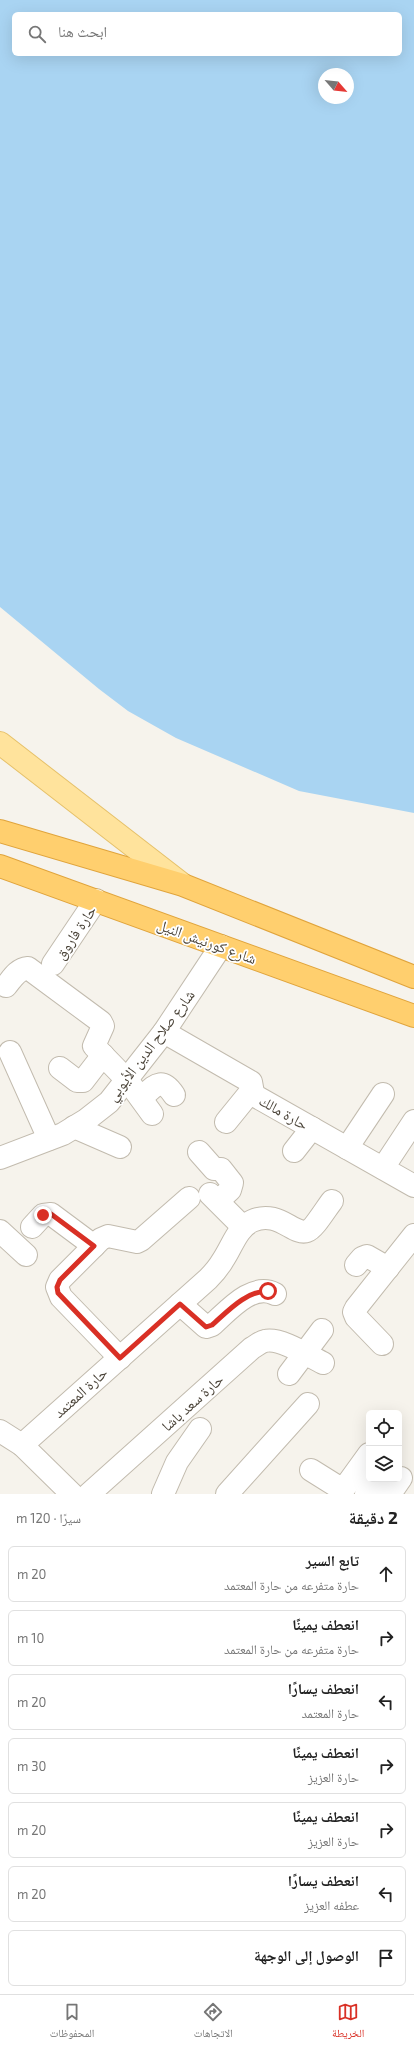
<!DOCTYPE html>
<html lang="ar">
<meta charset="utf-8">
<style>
:root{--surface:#fff;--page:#f2f2f2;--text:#222;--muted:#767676;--line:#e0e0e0;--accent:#d93025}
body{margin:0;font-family:"Exo 2","Noto Naskh Arabic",sans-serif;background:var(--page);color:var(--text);direction:rtl}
.controls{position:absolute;right:12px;bottom:12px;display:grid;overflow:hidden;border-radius:6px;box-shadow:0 4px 16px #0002}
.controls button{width:36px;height:36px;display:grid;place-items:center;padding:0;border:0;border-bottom:1px solid var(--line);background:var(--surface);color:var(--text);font:20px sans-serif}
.compass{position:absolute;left:318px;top:68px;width:36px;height:36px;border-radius:50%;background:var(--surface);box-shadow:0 4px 16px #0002;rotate:118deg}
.stop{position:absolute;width:12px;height:12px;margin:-9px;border:3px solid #d93025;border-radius:50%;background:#fff}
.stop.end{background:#d93025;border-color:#fff;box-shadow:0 1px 4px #0008}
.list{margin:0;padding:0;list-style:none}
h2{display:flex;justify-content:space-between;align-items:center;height:52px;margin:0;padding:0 16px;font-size:17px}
h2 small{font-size:13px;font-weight:400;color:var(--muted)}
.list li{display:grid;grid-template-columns:26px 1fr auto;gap:12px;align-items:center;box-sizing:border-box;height:56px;margin:0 8px 8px;padding:0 8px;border:1px solid var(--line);border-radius:6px}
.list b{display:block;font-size:15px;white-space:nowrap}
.list p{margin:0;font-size:13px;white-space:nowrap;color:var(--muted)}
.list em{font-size:13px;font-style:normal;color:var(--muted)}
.icon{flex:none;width:22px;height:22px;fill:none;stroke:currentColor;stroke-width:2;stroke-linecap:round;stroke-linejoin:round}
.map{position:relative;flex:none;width:414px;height:1494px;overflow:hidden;direction:ltr}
.search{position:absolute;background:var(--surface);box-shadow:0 4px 16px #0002;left:12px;right:12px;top:12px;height:44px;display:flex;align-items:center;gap:10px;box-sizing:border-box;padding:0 14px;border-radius:6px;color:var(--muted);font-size:15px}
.sheet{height:500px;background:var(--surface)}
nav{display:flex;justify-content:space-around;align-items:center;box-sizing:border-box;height:56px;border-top:1px solid var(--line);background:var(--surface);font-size:11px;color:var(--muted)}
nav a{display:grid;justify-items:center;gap:2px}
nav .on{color:var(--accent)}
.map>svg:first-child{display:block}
.water{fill:#a9d4f2;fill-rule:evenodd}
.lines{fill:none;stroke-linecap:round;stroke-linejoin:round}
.street-casing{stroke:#c2bbae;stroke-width:24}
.primary-casing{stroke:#e6c16a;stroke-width:24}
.highway-casing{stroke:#e0a43c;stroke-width:24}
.street{stroke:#fff;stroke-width:22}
.primary{stroke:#ffe39c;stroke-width:22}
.highway{stroke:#ffcf6e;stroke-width:22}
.route{stroke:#d93025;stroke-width:5}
.labels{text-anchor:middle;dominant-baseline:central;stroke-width:3.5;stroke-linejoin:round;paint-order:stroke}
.street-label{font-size:15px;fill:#4b4439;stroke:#fff}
</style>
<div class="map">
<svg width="414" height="1494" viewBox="0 0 414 1494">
<rect width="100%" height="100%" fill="#f6f3ec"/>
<!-- water -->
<path class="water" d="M0 0H414V813L299 791 176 738 128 711 99 689 0 607ZM14 14H400V54H14ZM324 74H348V98H324Z"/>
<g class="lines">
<defs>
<g id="street">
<path d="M53 964 96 900"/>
<path d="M6 986C12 979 17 969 28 968L101 1022 103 1026 94 1046 128 1081 152 1114"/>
<path d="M164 1032 251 1082 253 1093 257 1097 414 1186"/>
<path d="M10 1052 49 1139"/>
<path d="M60 1068 77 1081H83L103 1055"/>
<path d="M141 1098C154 1087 161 1075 174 1095"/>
<path d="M226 1122 252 1090"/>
<path d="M74 1127 120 1147"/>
<path d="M347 1148 383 1094"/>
<path d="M294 1151 312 1128"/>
<path d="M199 1152 214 1169H221L232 1183 230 1190 218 1201"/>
<path d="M0 1158 63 1134 86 1120 109 1102 164 1032 221 946"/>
<path d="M383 1168 414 1121"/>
<path d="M210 1194 243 1227"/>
<path d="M32 1227 43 1215 51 1214 94 1246"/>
<path d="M0 1231 26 1255"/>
<path d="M356 1265 362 1258 367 1256 388 1268"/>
<path d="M180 1304 206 1327 212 1325C228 1311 252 1282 275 1294"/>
<path d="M382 1344 356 1317 354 1312 356 1308 414 1235"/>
<path d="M120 1358 61 1297 57 1287 60 1280 101 1239 108 1236 137 1242 141 1240 189 1198"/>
<path d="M289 1374 322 1330"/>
<path d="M0 1431 22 1445 72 1494"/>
<path d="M22 1445 208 1279C214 1273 219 1267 223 1260 232 1247 237 1228 252 1221 278 1209 294 1236 307 1231 314 1229 327 1207 332 1201"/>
<path d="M311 1470 343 1490 369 1454"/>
<path d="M89 1494 252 1348C256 1346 260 1342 265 1341 280 1337 309 1356 323 1363"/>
<path d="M163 1494 177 1462 200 1429"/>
<path d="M227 1494 308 1404"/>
<path d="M366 1494 376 1479"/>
<path d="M390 1494 401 1478"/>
</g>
<path id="primary" d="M0 743 182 884"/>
<g id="highway">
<path d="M0 831 183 885 414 977"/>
<path d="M0 866 414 1016"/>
</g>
</defs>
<!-- street casing -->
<use href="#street" class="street-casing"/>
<!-- primary casing -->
<use href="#primary" class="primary-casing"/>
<!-- highway casing -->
<use href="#highway" class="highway-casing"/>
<!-- street -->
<use href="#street" class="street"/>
<!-- primary -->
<use href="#primary" class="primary"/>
<!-- highway -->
<use href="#highway" class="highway"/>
</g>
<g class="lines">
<!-- route -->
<path class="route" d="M43 1215 51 1214 94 1246 60 1280 57 1287 58 1293 120 1358 180 1304 206 1327 212 1325C228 1311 246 1291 268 1291"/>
</g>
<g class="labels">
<!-- street labels -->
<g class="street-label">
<text transform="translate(75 932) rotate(-56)">حارة فاروق</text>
<text transform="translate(207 941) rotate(20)">شارع كورنيش النيل</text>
<text transform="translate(150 1045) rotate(-53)">شارع صلاح الدين الأيوبي</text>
<text transform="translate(284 1112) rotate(30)">حارة مالك</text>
<text transform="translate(80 1392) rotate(-42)">حارة المعتمد</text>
<text transform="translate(192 1402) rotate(-42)">حارة سعد باشا</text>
</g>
</g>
</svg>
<div class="controls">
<button><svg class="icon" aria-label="locate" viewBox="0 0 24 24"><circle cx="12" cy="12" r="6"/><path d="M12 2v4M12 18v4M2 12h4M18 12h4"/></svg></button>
<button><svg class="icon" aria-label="layers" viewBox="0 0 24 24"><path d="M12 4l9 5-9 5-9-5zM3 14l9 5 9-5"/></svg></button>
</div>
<svg class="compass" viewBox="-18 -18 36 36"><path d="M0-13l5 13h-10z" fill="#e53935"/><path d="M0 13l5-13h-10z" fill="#767676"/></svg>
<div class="stop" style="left:268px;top:1291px"></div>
<div class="stop end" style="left:43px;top:1215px"></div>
<div class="search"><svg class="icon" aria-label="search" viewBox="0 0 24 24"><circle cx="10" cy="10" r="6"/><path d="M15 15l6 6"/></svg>ابحث هنا</div>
</div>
<section class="sheet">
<h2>2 دقيقة<small>سيرًا · 120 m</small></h2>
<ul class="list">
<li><svg class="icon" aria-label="ahead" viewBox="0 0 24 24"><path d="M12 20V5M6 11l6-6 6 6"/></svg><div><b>تابع السير</b><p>حارة متفرعه من حارة المعتمد</p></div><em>20 m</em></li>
<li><svg class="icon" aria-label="right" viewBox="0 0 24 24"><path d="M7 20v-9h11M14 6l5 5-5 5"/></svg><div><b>انعطف يمينًا</b><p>حارة متفرعه من حارة المعتمد</p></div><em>10 m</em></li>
<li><svg class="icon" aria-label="left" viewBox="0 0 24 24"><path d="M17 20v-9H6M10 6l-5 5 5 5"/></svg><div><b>انعطف يسارًا</b><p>حارة المعتمد</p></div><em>20 m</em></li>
<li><svg class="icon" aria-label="right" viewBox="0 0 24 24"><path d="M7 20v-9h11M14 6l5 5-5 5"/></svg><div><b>انعطف يمينًا</b><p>حارة العزيز</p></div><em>30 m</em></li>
<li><svg class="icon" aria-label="right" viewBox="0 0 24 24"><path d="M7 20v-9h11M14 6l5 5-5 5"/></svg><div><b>انعطف يمينًا</b><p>حارة العزيز</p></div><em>20 m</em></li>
<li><svg class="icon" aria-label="left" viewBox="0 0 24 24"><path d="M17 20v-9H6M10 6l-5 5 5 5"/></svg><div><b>انعطف يسارًا</b><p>عطفه العزيز</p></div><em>20 m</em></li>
<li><svg class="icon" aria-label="arrive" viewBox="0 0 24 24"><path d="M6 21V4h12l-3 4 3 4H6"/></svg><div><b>الوصول إلى الوجهة</b></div></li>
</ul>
</section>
<nav>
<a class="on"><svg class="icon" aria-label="map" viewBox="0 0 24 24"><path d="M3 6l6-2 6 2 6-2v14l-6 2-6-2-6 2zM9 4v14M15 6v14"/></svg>الخريطة</a>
<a><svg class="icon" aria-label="directions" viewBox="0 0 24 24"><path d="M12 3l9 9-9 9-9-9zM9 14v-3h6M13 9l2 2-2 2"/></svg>الاتجاهات</a>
<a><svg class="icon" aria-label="saved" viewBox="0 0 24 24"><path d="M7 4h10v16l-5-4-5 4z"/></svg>المحفوظات</a>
</nav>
